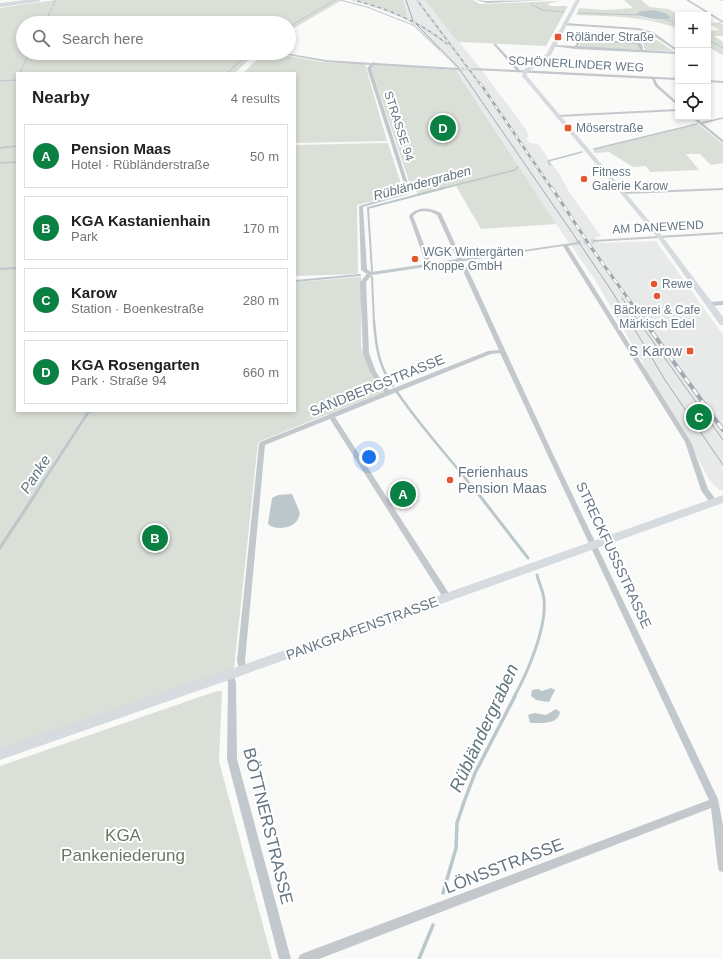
<!DOCTYPE html>
<meta charset="utf-8">
<style>
:root{--surface:#fff;--page:#f2f2f2;--text:#202124;--muted:#757577;--line:#e0e0e0;--accent:#0b8043}
body{margin:0;font-family:Helvetica,sans-serif;background:var(--page);color:var(--text)}
.controls{position:absolute;right:12px;top:12px;display:grid;overflow:hidden;border-radius:0px;box-shadow:0 2px 6px #0003}
.controls button{width:36px;height:36px;display:grid;place-items:center;padding:0;border:0;border-bottom:1px solid var(--line);background:var(--surface);color:var(--text);font:20px sans-serif}
.you{position:absolute;left:369px;top:457px;width:14px;height:14px;margin:-10px;border:3px solid #fff;border-radius:50%;background:#1a73e8;box-shadow:0 0 0 6px #1a73e833}
.badge{display:grid;place-items:center;width:26px;height:26px;border-radius:50%;background:var(--accent);color:#fff;font-size:13px;font-weight:700}
.pin{position:absolute;translate:-50% -50%;border:2px solid #fff;box-shadow:0 1px 4px #0006}
.list{margin:0;padding:0;list-style:none}
h2{display:flex;justify-content:space-between;align-items:center;height:52px;margin:0;padding:0 16px;font-size:17px}
h2 small{font-size:13px;font-weight:400;color:var(--muted)}
.list li{display:grid;grid-template-columns:26px 1fr auto;gap:12px;align-items:center;box-sizing:border-box;height:64px;margin:0 8px 8px;padding:0 8px;border:1px solid var(--line);border-radius:0px}
.list b{display:block;font-size:15px;white-space:nowrap}
.list p{margin:0;font-size:13px;white-space:nowrap;color:var(--muted)}
.list em{font-size:13px;font-style:normal;color:var(--muted)}
.icon{flex:none;width:22px;height:22px;fill:none;stroke:currentColor;stroke-width:2;stroke-linecap:round;stroke-linejoin:round}
.map{position:relative;flex:none;width:723px;height:959px;overflow:hidden}
.search{position:absolute;background:var(--surface);box-shadow:0 2px 6px #0003;left:16px;top:16px;width:280px;height:44px;display:flex;align-items:center;gap:10px;box-sizing:border-box;padding:0 14px;border-radius:22px;color:var(--muted);font-size:15px}
.panel{position:absolute;background:var(--surface);box-shadow:0 2px 6px #0003;left:16px;top:72px;width:280px;height:340px;border-radius:0px}
.map>svg:first-child{display:block}
.built{fill:#e8e9e9}
.green{fill:#dadfd7;fill-rule:evenodd}
.water{fill:#bbc7cb}
.lines{fill:none;stroke-linecap:round;stroke-linejoin:round}
.stream-far5{stroke:#bbc7cb;stroke-width:1}
.stream-far4{stroke:#bbc7cb;stroke-width:1.5}
.stream-far3{stroke:#bbc7cb;stroke-width:2}
.stream-far2{stroke:#bbc7cb;stroke-width:2.5}
.stream-far1{stroke:#bbc7cb;stroke-width:3}
.stream{stroke:#bbc7cb;stroke-width:3.5}
.street-tunnel-far1{stroke:#d5d9db;stroke-width:3;stroke-dasharray:3 1.5;stroke-linecap:butt}
.street-tunnel{stroke:#d5d9db;stroke-width:5;stroke-dasharray:5 2.5;stroke-linecap:butt}
.street{fill:#c3c8cc;fill-rule:evenodd}
.secondary{fill:#d6dbdf;fill-rule:evenodd}
.highway{fill:#d6dbdf;fill-rule:evenodd}
.tram{stroke:#a2aab0;stroke-width:1}
.rail-far3-casing{stroke:#a2aab0;stroke-width:1.5}
.rail-far2-casing{stroke:#a2aab0;stroke-width:2.5}
.rail-far1-casing{stroke:#a2aab0;stroke-width:3}
.rail-casing{stroke:#a2aab0;stroke-width:4}
.rail-far3{stroke:#fff;stroke-width:1;stroke-dasharray:3.5;stroke-linecap:butt}
.rail-far2{stroke:#fff;stroke-width:1.5;stroke-dasharray:4.5;stroke-linecap:butt}
.rail-far1{stroke:#fff;stroke-width:2;stroke-dasharray:5.5;stroke-linecap:butt}
.rail{stroke:#fff;stroke-width:2.5;stroke-dasharray:7;stroke-linecap:butt}
.poi-dot{fill:#e4572e;stroke:#fff;stroke-width:1.5}
.labels{text-anchor:middle;dominant-baseline:central;stroke-width:4;stroke-linejoin:round;paint-order:stroke}
.far-poi-label{font-size:12px;fill:#657683;stroke:#fff;text-anchor:start}
.far-street-label{font-size:12px;fill:#657683;stroke:#fff}
.far-water-label{font-size:13px;font-style:italic;fill:#60757c;stroke:#fff}
.poi-label{font-size:14px;fill:#657683;stroke:#fff;text-anchor:end}
.street-label{font-size:14px;fill:#657683;stroke:#fff}
.water-label{font-size:15px;font-style:italic;fill:#60757c;stroke:#fff}
.near-street-label{font-size:17px;fill:#657683;stroke:#fff}
.near-park-label{font-size:17px;fill:#687a64;stroke:#fff}
.near-water-label{font-size:18px;font-style:italic;fill:#60757c;stroke:#fff}
</style>
<div class="map">
<svg width="723" height="959" viewBox="0 0 723 959">
<rect width="100%" height="100%" fill="#fafaf8"/>
<!-- built -->
<path class="built" d="M350 0H358L408 15 403 0H425L481 69 525 128 529 137 526 138 530 143 538 144 560 175 568 190 601 236 595 238 599 243 656 241 723 335V490H719L710 481 684 432 647 374 643 363 597 283 556 224 454 66 409 21 380 9Z"/>
<!-- green -->
<g class="green">
<path d="M55 0H342L289 31V23H23V53H256L235 73H17V411H295V282L361 277V346L371 373 383 392 258 442 234 669 0 750V8Z"/>
<path d="M358 0H403L408 17Z"/>
<path d="M425 0H473L480 4 558 1H560L547 4 551 6H568L546 46 458 42Z"/>
<path d="M624 0H641L650 7 668 9 681 15H678V29C646 15 610 17 576 15L579 8 605 10 633 8ZM651 10 670 17 671 18C661 22 645 19 637 15L641 11Z"/>
<path d="M720 22 723 25V36H714L723 42V55L708 47V31L719 30 709 23Z"/>
<path d="M642 39 657 40 673 51 645 50Z"/>
<path d="M581 41 636 43 639 44 640 50 579 47Z"/>
<path d="M264 53H273L321 62 365 64 387 141 295 143V73H243Z"/>
<path d="M375 64 456 70 556 224 481 229 456 186 418 196 416 190H412L371 68Z"/>
<path d="M699 125 723 144V163L711 165 700 154H686L699 170 650 172 646 166 633 167 609 152 595 153 593 150 666 131Z"/>
<path d="M388 143 404 193 357 205 358 274 295 276V145Z"/>
<path d="M217 691H222L219 761 272 959H0V766Z"/>
</g>
<!-- water -->
<g class="water">
<path d="M651 10C658 11 667 12 671 18 659 22 646 17 635 15L641 11Z"/>
<path d="M292 494 300 513C299 516 298 520 296 522 290 529 274 530 268 524L272 498 278 495Z"/>
<path d="M551 688 555 690 549 702 536 700 531 696 532 690 538 689 542 691Z"/>
<path d="M556 709 560 712C558 725 540 723 530 723L528 715 534 713 546 715Z"/>
</g>
<g class="lines">
<!-- stream-far5 -->
<g class="stream-far5">
<path d="M340 0 367 7 413 25 440 50"/>
<path d="M531 4 542 10 564 12"/>
<path d="M53 6 55 1"/>
<path d="M579 13 637 15"/>
<path d="M665 19 673 22"/>
<path d="M44 23 52 8"/>
<path d="M289 27 335 0"/>
<path d="M708 40 723 48"/>
<path d="M20 73 29 53"/>
<path d="M227 73 249 53"/>
<path d="M0 81 17 80"/>
</g>
<!-- stream-far4 -->
<g class="stream-far4">
<path d="M702 123 723 118"/>
<path d="M0 148 17 146"/>
<path d="M594 149 697 124"/>
<path d="M0 163 17 162"/>
<path d="M550 165 548 161 582 152"/>
<path d="M440 189 515 170 518 167"/>
</g>
<!-- stream-far3 -->
<g class="stream-far3">
<path d="M0 269 17 268"/>
<path d="M372 271 368 208 444 188"/>
<path d="M372 277 374 322"/>
<path d="M295 281 360 275"/>
</g>
<!-- stream-far2 -->
<g class="stream-far2">
<path d="M374 321C376 346 378 365 393 386"/>
<path d="M397 392C420 426 448 456 473 488"/>
<path d="M39 488 89 411"/>
</g>
<!-- stream-far1 -->
<g class="stream-far1">
<path d="M473 487 528 558"/>
<path d="M0 548 40 487"/>
<path d="M514 697C528 672 547 627 544 599 543 591 539 583 537 575"/>
</g>
<!-- stream -->
<g class="stream">
<path d="M443 893 456 848 457 823 464 802 475 773 515 696"/>
<path d="M419 959 433 925"/>
</g>
<!-- street-tunnel-far1 -->
<path class="street-tunnel-far1" d="M457 69H474"/>
<!-- street-tunnel -->
<path class="street-tunnel" d="M576 243 594 241"/>
<!-- street -->
<g class="street">
<path d="M476 0 487 1 548 0 487 3Z"/>
<path d="M686 0H689L723 21V23Z"/>
<path d="M565 23 638 28 653 32 678 50V52L651 34 638 30 564 25Z"/>
<path d="M583 39 638 42 642 44 643 50 678 52V54L576 49 551 46 553 45 575 46 578 40ZM583 41 637 44 640 50 578 46 580 42Z"/>
<path d="M495 43 520 70 678 78V80L655 79 658 85 678 103V106L655 86 652 79 473 70 474 68 516 70 494 45Z"/>
<path d="M277 53H285L326 60 372 63 374 62 376 63 458 68 457 70 374 65 371 68 410 190 408 194 363 207 367 269 371 272 426 264 409 216C417 206 430 207 441 213L462 259 578 242V244L568 246 691 442 708 489 717 501 716 503H710L701 490 685 442 563 246 464 261 553 454 718 799 723 826V872L719 871 718 867 711 808 319 959H298L300 955 304 953 709 800 500 353 491 354 335 417 450 595 451 597 450 599 447 600 444 599 330 419 265 445 245 661 247 670 246 673 243 674 240 673 237 661 259 444 260 442 328 415 329 414 332 413 384 392 370 372 363 353 360 282 367 274 361 270 359 206 404 192 406 190 367 68 370 65 326 62ZM424 211 431 212 437 215 457 259 431 263 413 216 418 212ZM459 262 499 350 488 351 389 390 376 372 369 353 366 282 372 275Z"/>
<path d="M708 80 723 81V83L708 82Z"/>
<path d="M678 109V111L557 117 555 116 557 115Z"/>
<path d="M691 117H695L723 140V143Z"/>
<path d="M723 188V190L624 194 622 193 624 192Z"/>
<path d="M723 232V234L594 242 592 241 594 240Z"/>
<path d="M723 301V305L709 306 706 304 709 302Z"/>
<path d="M230 671 233 672 236 683 237 759 291 959H279L227 759 228 683 226 675 227 672Z"/>
</g>
<!-- secondary -->
<g class="secondary">
<path d="M576 0H580L551 55 541 64 527 72V76L662 236 723 317V325H720L658 238 522 76 523 70 537 62 547 53Z"/>
<path d="M720 0H723V1H721Z"/>
<path d="M723 495V503L243 675 0 760V748L243 665Z"/>
</g>
<!-- highway -->
<path class="highway" d="M25 0H41L38 2 0 7V3Z"/>
<!-- tram -->
<g class="tram">
<path d="M406 0 413 21 458 67 582 247 613 293 665 380 723 465"/>
<path d="M622 298 723 440"/>
</g>
<defs>
<g id="rail-far3">
<path d="M354 0C388 9 419 21 447 44"/>
<path d="M417 0 480 84"/>
</g>
<path id="rail-far2" d="M480 83 552 189"/>
<path id="rail-far1" d="M552 188 590 246 645 322"/>
<path id="rail" d="M644 321 723 430"/>
</defs>
<!-- rail-far3 casing -->
<use href="#rail-far3" class="rail-far3-casing"/>
<!-- rail-far2 casing -->
<use href="#rail-far2" class="rail-far2-casing"/>
<!-- rail-far1 casing -->
<use href="#rail-far1" class="rail-far1-casing"/>
<!-- rail casing -->
<use href="#rail" class="rail-casing"/>
<!-- rail-far3 -->
<use href="#rail-far3" class="rail-far3"/>
<!-- rail-far2 -->
<use href="#rail-far2" class="rail-far2"/>
<!-- rail-far1 -->
<use href="#rail-far1" class="rail-far1"/>
<!-- rail -->
<use href="#rail" class="rail"/>
</g>
<!-- markers -->
<g class="poi-dot">
<rect x="554" y="33" width="8" height="8" rx="2"/>
<rect x="564" y="124" width="8" height="8" rx="2"/>
<circle cx="584" cy="179" r="4"/>
<circle cx="415" cy="259" r="4"/>
<circle cx="654" cy="284" r="4"/>
<circle cx="657" cy="296" r="4"/>
<rect x="686" y="347" width="8" height="8" rx="2"/>
<circle cx="450" cy="480" r="4"/>
</g>
<g class="labels">
<!-- far-poi labels -->
<g class="far-poi-label">
<text x="566" y="37">Röländer Straße</text>
<text x="576" y="128">Möserstraße</text>
<text x="592" y="172">Fitness<tspan x="592" dy="14">Galerie Karow</tspan></text>
<text x="423" y="252">WGK Wintergärten<tspan x="423" dy="14">Knoppe GmbH</tspan></text>
<text x="662" y="284">Rewe</text>
<text x="657" y="310" text-anchor="middle">Bäckerei &amp; Cafe<tspan x="657" dy="14">Märkisch Edel</tspan></text>
</g>
<!-- far-street labels -->
<g class="far-street-label">
<text transform="translate(576 64) rotate(3)">SCHÖNERLINDER WEG</text>
<text transform="translate(399 126) rotate(72)">STRASSE 94</text>
<text transform="translate(658 227) rotate(-3)">AM DANEWEND</text>
</g>
<!-- far-water labels -->
<g class="far-water-label">
<text transform="translate(422 183) rotate(-15)">Rübländergraben</text>
</g>
<!-- poi labels -->
<g class="poi-label">
<text x="682" y="351">S Karow</text>
<text x="458" y="472" text-anchor="start">Ferienhaus<tspan x="458" dy="16">Pension Maas</tspan></text>
</g>
<!-- street labels -->
<g class="street-label">
<text transform="translate(377 385) rotate(-22)">SANDBERGSTRASSE</text>
<text transform="translate(614 555) rotate(65)">STRECKFUSSSTRASSE</text>
<text transform="translate(362 628) rotate(-20)">PANKGRAFENSTRASSE</text>
</g>
<!-- water labels -->
<g class="water-label">
<text transform="translate(35 474) rotate(-57)">Panke</text>
</g>
<!-- near-street labels -->
<g class="near-street-label">
<text transform="translate(268 826) rotate(76)">BÖTTNERSTRASSE</text>
<text transform="translate(504 866) rotate(-21)">LÖNSSTRASSE</text>
</g>
<!-- near-park labels -->
<g class="near-park-label">
<text x="123" y="835">KGA<tspan x="123" dy="20">Pankeniederung</tspan></text>
</g>
<!-- near-water labels -->
<g class="near-water-label">
<text transform="translate(484 728) rotate(-65)">Rübländergraben</text>
</g>
</g>
</svg>
<div class="controls">
<button>+</button>
<button>−</button>
<button><svg class="icon" aria-label="locate" viewBox="0 0 24 24"><circle cx="12" cy="12" r="6"/><path d="M12 2v4M12 18v4M2 12h4M18 12h4"/></svg></button>
</div>
<div class="you"></div>
<div class="pin badge" style="left:403px;top:494px">A</div>
<div class="pin badge" style="left:155px;top:538px">B</div>
<div class="pin badge" style="left:699px;top:417px">C</div>
<div class="pin badge" style="left:443px;top:128px">D</div>
<div class="search"><svg class="icon" aria-label="search" viewBox="0 0 24 24"><circle cx="10" cy="10" r="6"/><path d="M15 15l6 6"/></svg>Search here</div>
<section class="panel">
<h2>Nearby<small>4 results</small></h2>
<ul class="list">
<li><span class="badge">A</span><div><b>Pension Maas</b><p>Hotel · Rübländerstraße</p></div><em>50 m</em></li>
<li><span class="badge">B</span><div><b>KGA Kastanienhain</b><p>Park</p></div><em>170 m</em></li>
<li><span class="badge">C</span><div><b>Karow</b><p>Station · Boenkestraße</p></div><em>280 m</em></li>
<li><span class="badge">D</span><div><b>KGA Rosengarten</b><p>Park · Straße 94</p></div><em>660 m</em></li>
</ul>
</section>
</div>
